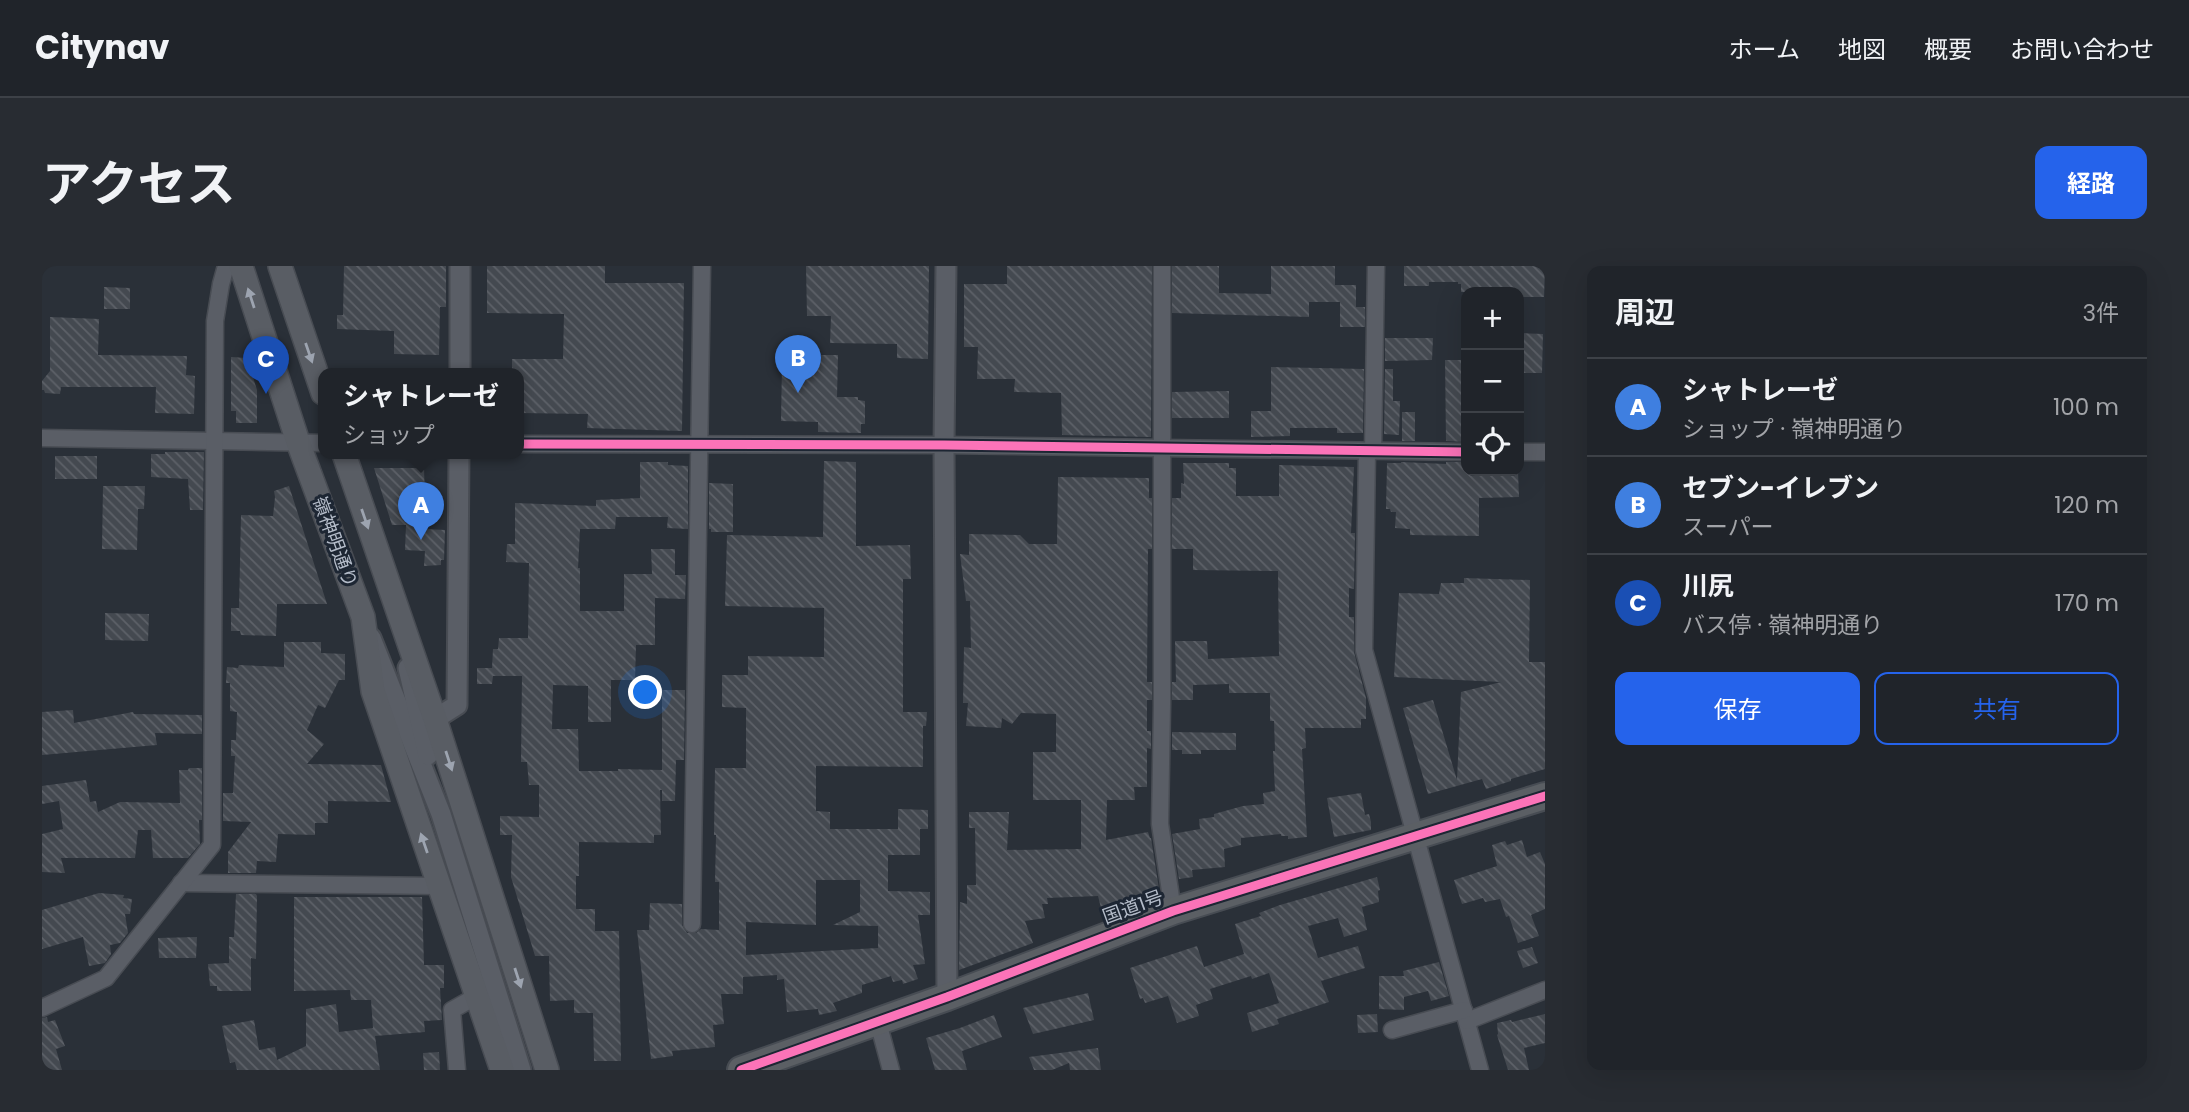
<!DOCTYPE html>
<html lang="ja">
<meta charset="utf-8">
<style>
:root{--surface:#20242a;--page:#282c32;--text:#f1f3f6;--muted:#a2a4a8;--line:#3d4147;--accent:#2563eb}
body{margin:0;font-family:Poppins,"Noto Sans JP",sans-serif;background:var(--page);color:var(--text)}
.controls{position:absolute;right:21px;top:21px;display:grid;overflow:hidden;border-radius:14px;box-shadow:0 7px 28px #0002}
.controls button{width:63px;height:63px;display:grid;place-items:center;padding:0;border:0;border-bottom:2px solid var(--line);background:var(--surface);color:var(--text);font:35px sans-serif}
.you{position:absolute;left:604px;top:427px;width:24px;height:24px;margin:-18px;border:5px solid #fff;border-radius:50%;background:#1a73e8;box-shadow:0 0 0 10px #1a73e833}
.badge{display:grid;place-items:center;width:46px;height:46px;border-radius:50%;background:var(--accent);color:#fff;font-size:23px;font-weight:700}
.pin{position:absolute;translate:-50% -58px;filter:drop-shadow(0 2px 4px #0008)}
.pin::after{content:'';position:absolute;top:37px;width:24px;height:21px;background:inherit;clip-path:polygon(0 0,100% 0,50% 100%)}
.popup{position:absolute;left:276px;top:102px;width:206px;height:91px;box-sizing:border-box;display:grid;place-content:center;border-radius:14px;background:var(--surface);filter:drop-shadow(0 2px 5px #0005);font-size:23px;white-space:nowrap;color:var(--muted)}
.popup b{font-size:26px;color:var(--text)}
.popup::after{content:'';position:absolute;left:50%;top:100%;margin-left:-14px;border:14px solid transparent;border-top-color:var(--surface)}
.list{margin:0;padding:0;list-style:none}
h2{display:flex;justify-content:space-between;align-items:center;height:91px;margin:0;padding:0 28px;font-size:30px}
h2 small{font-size:23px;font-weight:400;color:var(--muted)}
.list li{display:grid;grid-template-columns:46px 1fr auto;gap:21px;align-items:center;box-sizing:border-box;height:98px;padding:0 28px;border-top:2px solid var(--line)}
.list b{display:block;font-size:26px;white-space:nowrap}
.list p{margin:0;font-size:23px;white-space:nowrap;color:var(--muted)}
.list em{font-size:23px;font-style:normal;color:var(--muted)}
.actions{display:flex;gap:14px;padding:21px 28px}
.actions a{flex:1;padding:16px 0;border:2px solid var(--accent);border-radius:14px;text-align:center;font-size:24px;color:var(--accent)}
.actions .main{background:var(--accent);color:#fff}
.icon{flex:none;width:38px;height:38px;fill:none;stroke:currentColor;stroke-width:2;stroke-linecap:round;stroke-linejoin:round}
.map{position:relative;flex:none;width:1503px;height:804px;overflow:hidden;border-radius:14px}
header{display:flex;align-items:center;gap:42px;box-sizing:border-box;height:98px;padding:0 35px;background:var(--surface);border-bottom:2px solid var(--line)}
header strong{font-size:33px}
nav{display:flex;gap:38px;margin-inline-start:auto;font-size:24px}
.intro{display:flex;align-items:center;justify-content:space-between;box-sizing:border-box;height:168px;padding:0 42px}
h1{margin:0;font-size:49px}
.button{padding:18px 32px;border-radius:14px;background:var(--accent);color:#fff;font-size:24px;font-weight:700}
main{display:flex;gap:42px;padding:0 42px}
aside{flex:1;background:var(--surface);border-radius:14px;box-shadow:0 7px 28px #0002}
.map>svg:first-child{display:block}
.building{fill:url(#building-back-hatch);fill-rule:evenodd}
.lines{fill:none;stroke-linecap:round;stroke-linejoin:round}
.minor-casing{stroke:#484c53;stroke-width:19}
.tertiary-casing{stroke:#484c53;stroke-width:23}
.secondary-casing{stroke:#484c53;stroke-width:26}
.trunk-casing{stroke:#474c53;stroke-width:30}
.minor{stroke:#5a5e66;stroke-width:16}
.tertiary{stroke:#5a5e66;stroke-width:19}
.secondary{stroke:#595d64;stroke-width:23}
.trunk{stroke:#5b5f64;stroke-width:26}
.cycleway-casing{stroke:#1d2633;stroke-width:13}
.cycleway{stroke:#fb73b8;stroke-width:9}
.oneway{fill:#9da4b0}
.labels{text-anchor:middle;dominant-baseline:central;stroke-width:6;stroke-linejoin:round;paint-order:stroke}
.street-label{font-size:19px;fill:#b4bcc9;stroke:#1d2633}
</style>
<header>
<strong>Citynav</strong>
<nav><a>ホーム</a><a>地図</a><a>概要</a><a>お問い合わせ</a></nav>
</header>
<div class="intro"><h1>アクセス</h1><a class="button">経路</a></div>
<main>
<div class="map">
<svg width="1503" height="804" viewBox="0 0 1503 804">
<defs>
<pattern id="building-back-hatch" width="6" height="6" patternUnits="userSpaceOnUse" patternTransform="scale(1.75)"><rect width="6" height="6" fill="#444950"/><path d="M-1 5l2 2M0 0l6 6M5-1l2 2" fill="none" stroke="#5d6168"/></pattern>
</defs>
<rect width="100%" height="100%" fill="#2a3038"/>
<!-- building -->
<g class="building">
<path d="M302 0H404V41H398L397 89 352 88V65L295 63V49H301Z"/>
<path d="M445 0H563V17H642L640 165 545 162 546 148 477 147V108H470V93H521L522 48 445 47Z"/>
<path d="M764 0H887L886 93 855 92V78L788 77 789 50H765Z"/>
<path d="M965 0H1110L1109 171 1020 169 1019 127 972 126 973 113H935L936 81H922V18H965Z"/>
<path d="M1130 0H1177V27L1229 28V0H1293V19H1314V41H1323V61H1298V36H1267V51L1130 47Z"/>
<path d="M1362 0H1503L1502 31H1477V26H1419V18H1416V16H1387V20H1362Z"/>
<path d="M62 21 88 22V43H62Z"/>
<path d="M8 51 57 53 56 89 145 90 144 109 153 110 152 148 113 147 114 121H19L18 128 3 127 2 124H0V115L8 105Z"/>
<path d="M1477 67 1501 68 1500 107H1477Z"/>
<path d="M1343 72H1391L1390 94 1343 95Z"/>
<path d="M779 89H796L795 131H816V134L823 135V158H819V167L776 166V156L739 155 740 98H778Z"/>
<path d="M189 91 205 92 215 124V157H194V145H189Z"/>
<path d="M1403 94H1424V176L1404 175Z"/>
<path d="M1229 101 1322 103 1321 167H1295V162H1248V170L1209 171V145H1229Z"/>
<path d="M1343 103H1351V135H1358L1357 169 1342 168Z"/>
<path d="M1187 125V152H1130V126Z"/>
<rect x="1360" y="146" width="13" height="29"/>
<path d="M123 186H162L161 244H148L146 213 109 211V188H123Z"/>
<rect x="13" y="190" width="42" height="23"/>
<path d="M782 195 814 196V280L868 279 869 313H861V446H885L884 460H881V501L774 500V545L788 546V563H856V543L886 544V563H878V589H846V625L888 626V649H876L883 698 871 699 876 713 861 718 860 714 851 716 849 710 820 719V727L791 737 795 745 777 749 776 743 745 746 742 713 735 714V709L701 711V728H679L682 758 671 759 673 781 630 785 631 790 609 793 595 664H607L608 637 640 638V659L645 667H654L659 663 677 664V616H673L674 569H672L673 502H704V442L680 441V409H706V390L782 391V342L683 340 685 269 781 271ZM774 614H818V646L791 659 836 660V682L704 689V656L774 659Z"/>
<path d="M598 196H626V199L646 200V263L625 262 626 251H574L573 263H538L536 302H538V345H582V308H610L609 283H633V309H644L643 333 613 332V379H594L593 414H569V456H546V420L511 419 510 463H536L537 505H576V503L620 504V424H643L642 494H634L633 535H620V524H618L619 569H612V577L537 576V610H534V643H553V665H577L579 795H552L551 747H532V734L508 735 507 690H493L469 611 470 569H458V550L497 551V519H487L485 496H479L480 410H451L450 418H435V402H450L451 383H456L457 372H486L487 297 464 296 465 278H473V237L554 240V234L598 232Z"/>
<path d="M1359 196 1404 198V196H1424V205H1476L1477 231 1437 232V270L1368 269V263L1353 262 1354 246H1349L1348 243H1344L1345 197H1359Z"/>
<path d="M1141 197H1187V202H1194V230H1237V199L1312 201 1309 267H1313L1312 323 1307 322V351H1312V386L1324 432V453H1319V462H1263L1264 482 1260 483 1265 571 1246 573V570H1239V568L1199 572V579L1182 583 1183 601 1150 604 1151 611 1137 613 1130 568 1158 563 1157 553 1172 551V548L1201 540 1222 538 1221 527 1233 525 1231 485H1233L1232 455H1228V427H1187V418L1151 419V434H1130V416H1134L1133 375H1165L1166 393 1237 390 1236 305 1151 304V283H1130V232H1139V217L1142 218Z"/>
<path d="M332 202H382L384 263 403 264 402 294H399V299L382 300 383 285 363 284 364 259H350Z"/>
<path d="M1016 211 1107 212V232H1110V283H1106L1105 416H1110V434H1105V465H1109V483L1105 482V521H1092L1093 534H1065L1064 574 1106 566 1108 572H1109L1117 623 1091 635 1059 642 1056 630 1005 632 1006 638H1000L1003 652 983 655 991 677 917 704 918 636 925 638V619H934L933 562H927V546H967L965 584 1039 583V534H991V486H1014V448L979 447 970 458 960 452 959 462 924 460 926 437H921L922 381 929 382 928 335H924L918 288 927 289V268L978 269 987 278H1015Z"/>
<path d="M667 217 691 218V266H669V263H667Z"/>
<path d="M61 220H103L102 243H96L95 284 60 283Z"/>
<path d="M247 220 285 338H235L234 370 199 369 198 365H189V342H197L199 249 231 250 233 231 232 225Z"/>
<path d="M1422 312 1488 314 1487 396H1503V503L1469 513V515L1444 523 1440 513 1386 528 1361 442 1391 434 1415 514 1419 426 1459 416 1352 411 1357 327 1397 328 1399 317H1422Z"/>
<path d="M63 347 107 348 106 375 63 374Z"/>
<path d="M242 376H279V387L303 388V414H297L283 442 276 439 265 464 282 478 265 498 339 499 349 536 286 535V557H273V569L236 568 234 596 215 595 214 607H186V586L209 556 181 555V527H191L193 490H189V474H194L195 446 188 445V417H184L185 401 196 402 197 399 242 401Z"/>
<path d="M31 444 32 457 91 446 92 448 160 449V468L113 467 115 479 0 489V446Z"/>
<path d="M1130 466 1194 467V484H1159V488H1140V484H1130Z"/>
<path d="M147 502H160V554H157L158 578 146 592H111L109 564H96L93 592H19L23 607 0 606V568L21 563 17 535 0 538V520L44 514 48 536 54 535 56 546 78 536 138 537 137 504H146Z"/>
<path d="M1319 527 1323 549 1327 548 1329 556V564L1292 571 1285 532Z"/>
<path d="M1480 574 1485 591 1498 586 1503 598V643L1489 649 1497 670 1476 677 1467 650 1464 651 1458 633 1443 636 1441 632 1420 638 1412 614 1455 600 1450 579 1463 575 1465 579Z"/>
<path d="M1335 611 1338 624 1336 625 1337 636 1320 641 1325 664 1302 671 1296 652 1266 660 1276 692 1316 680 1323 702 1279 715 1287 736 1235 753 1237 758 1210 766 1205 747 1237 737 1227 707 1210 713 1209 710 1168 723 1171 733 1154 739 1157 750 1135 757 1126 730 1103 737 1101 732 1098 733 1088 702 1155 680 1162 701 1202 688 1193 658 1219 650 1217 647 1238 639Z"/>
<path d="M57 627 82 629 81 632 90 633 88 648H83L86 667 78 677 68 679 69 688 63 697 47 700 41 671 0 683V644Z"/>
<path d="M194 628H214L215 630 214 693 209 692V725H175V720H168L166 698 187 697V671H192Z"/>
<path d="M252 631H380L382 699H402V722H398L400 754 382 755 383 766 333 770 338 804H195L193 796 188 797 180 760 212 754 217 784 233 781 235 794 264 780V743L294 738 297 766 331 762 329 734H309L308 724 252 725Z"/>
<path d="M155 671 154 692H117L116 672Z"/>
<path d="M1490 681 1496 697 1481 702 1475 685Z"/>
<path d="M1397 696 1407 730 1389 735 1386 725 1362 731V744L1337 743V710H1362L1361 705Z"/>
<path d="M1046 727 1052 754 991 768 981 742Z"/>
<path d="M1335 748 1336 766 1316 767 1315 749Z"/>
<path d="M1503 748V777L1482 782 1487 804H1466L1455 769 1456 768 1455 757 1469 754 1470 756Z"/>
<path d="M952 749 960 771 920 785 925 804H893L884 772 918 762Z"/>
<path d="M5 751 6 756 13 754 23 780 14 783 20 804H0V752Z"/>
<path d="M1056 782 1059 804H1028L1027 797 1010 804H992L987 791Z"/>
<path d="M397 786 398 804H382L381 787Z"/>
</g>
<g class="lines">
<defs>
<g id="minor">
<path d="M1120 0V439L1118 558 1131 645"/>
<path d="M0 172 281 177"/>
<path d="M477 178 902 179 1424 186"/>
<path d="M1325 185 1322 384 1438 804"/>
<path d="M1331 185 1334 0"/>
<path d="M1477 186H1503"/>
<path d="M139 617 396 620"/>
<path d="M650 658 660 0"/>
<path d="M0 742 64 712 170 579 173 55 179 18 184 0"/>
<path d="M1425 755 1503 724"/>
<path d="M836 756 849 804"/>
<path d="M1350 764 1422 744"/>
<path d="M415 804 410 744 433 731"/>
</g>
<g id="tertiary">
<path d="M904 0 902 179 905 731"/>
<path d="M418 108V0"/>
<path d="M329 372 399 548 479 804"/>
<path d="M366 402 386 489"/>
<path d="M393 453 415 439 417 188"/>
</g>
<g id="secondary">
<path d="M199 0 256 176 321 351 331 425 460 804"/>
<path d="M238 0 281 127"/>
<path d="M302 188 393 453 505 804"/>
</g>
<path id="trunk" d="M699 804 905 731 1131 645 1503 530"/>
</defs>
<!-- minor casing -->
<use href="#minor" class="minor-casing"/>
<!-- tertiary casing -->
<use href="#tertiary" class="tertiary-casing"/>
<!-- secondary casing -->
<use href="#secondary" class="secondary-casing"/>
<!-- trunk casing -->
<use href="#trunk" class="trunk-casing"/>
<!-- minor -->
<use href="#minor" class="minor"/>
<!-- tertiary -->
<use href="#tertiary" class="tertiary"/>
<!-- secondary -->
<use href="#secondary" class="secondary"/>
<!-- trunk -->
<use href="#trunk" class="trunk"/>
<defs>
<g id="cycleway">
<path d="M477 178 902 179 1424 186"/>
<path d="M699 804 905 731 1131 645 1503 530"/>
</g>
</defs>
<!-- cycleway casing -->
<use href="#cycleway" class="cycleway-casing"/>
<!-- cycleway -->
<use href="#cycleway" class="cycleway"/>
</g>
<!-- one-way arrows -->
<defs><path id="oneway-solid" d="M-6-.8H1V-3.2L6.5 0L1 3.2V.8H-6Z" transform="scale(1.75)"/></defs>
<g class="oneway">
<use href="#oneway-solid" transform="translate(209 32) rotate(-108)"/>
<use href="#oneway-solid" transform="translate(267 87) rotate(71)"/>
<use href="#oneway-solid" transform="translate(323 253) rotate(71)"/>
<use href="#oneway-solid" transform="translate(407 495) rotate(72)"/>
<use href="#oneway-solid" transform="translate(382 577) rotate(-109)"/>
<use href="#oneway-solid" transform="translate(476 712) rotate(72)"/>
</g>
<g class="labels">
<!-- street labels -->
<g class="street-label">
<text transform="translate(293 276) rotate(70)">嶺神明通り</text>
<text transform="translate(1091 641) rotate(-20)">国道1号</text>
</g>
</g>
</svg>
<div class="controls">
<button>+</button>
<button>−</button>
<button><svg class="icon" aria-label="locate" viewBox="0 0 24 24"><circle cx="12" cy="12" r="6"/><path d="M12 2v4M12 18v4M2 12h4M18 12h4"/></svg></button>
</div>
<div class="you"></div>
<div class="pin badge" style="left:379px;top:274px;background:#3f7fe0">A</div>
<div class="popup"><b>シャトレーゼ</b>ショップ</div>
<div class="pin badge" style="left:756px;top:127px;background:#3f7fe0">B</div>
<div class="pin badge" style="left:224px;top:128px;background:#1a4fb4">C</div>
</div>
<aside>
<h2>周辺<small>3件</small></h2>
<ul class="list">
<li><span class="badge" style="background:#3f7fe0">A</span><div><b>シャトレーゼ</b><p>ショップ · 嶺神明通り</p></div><em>100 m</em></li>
<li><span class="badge" style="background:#3f7fe0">B</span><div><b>セブン-イレブン</b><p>スーパー</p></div><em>120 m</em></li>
<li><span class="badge" style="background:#1a4fb4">C</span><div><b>川尻</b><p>バス停 · 嶺神明通り</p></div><em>170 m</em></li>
</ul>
<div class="actions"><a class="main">保存</a><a>共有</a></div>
</aside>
</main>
